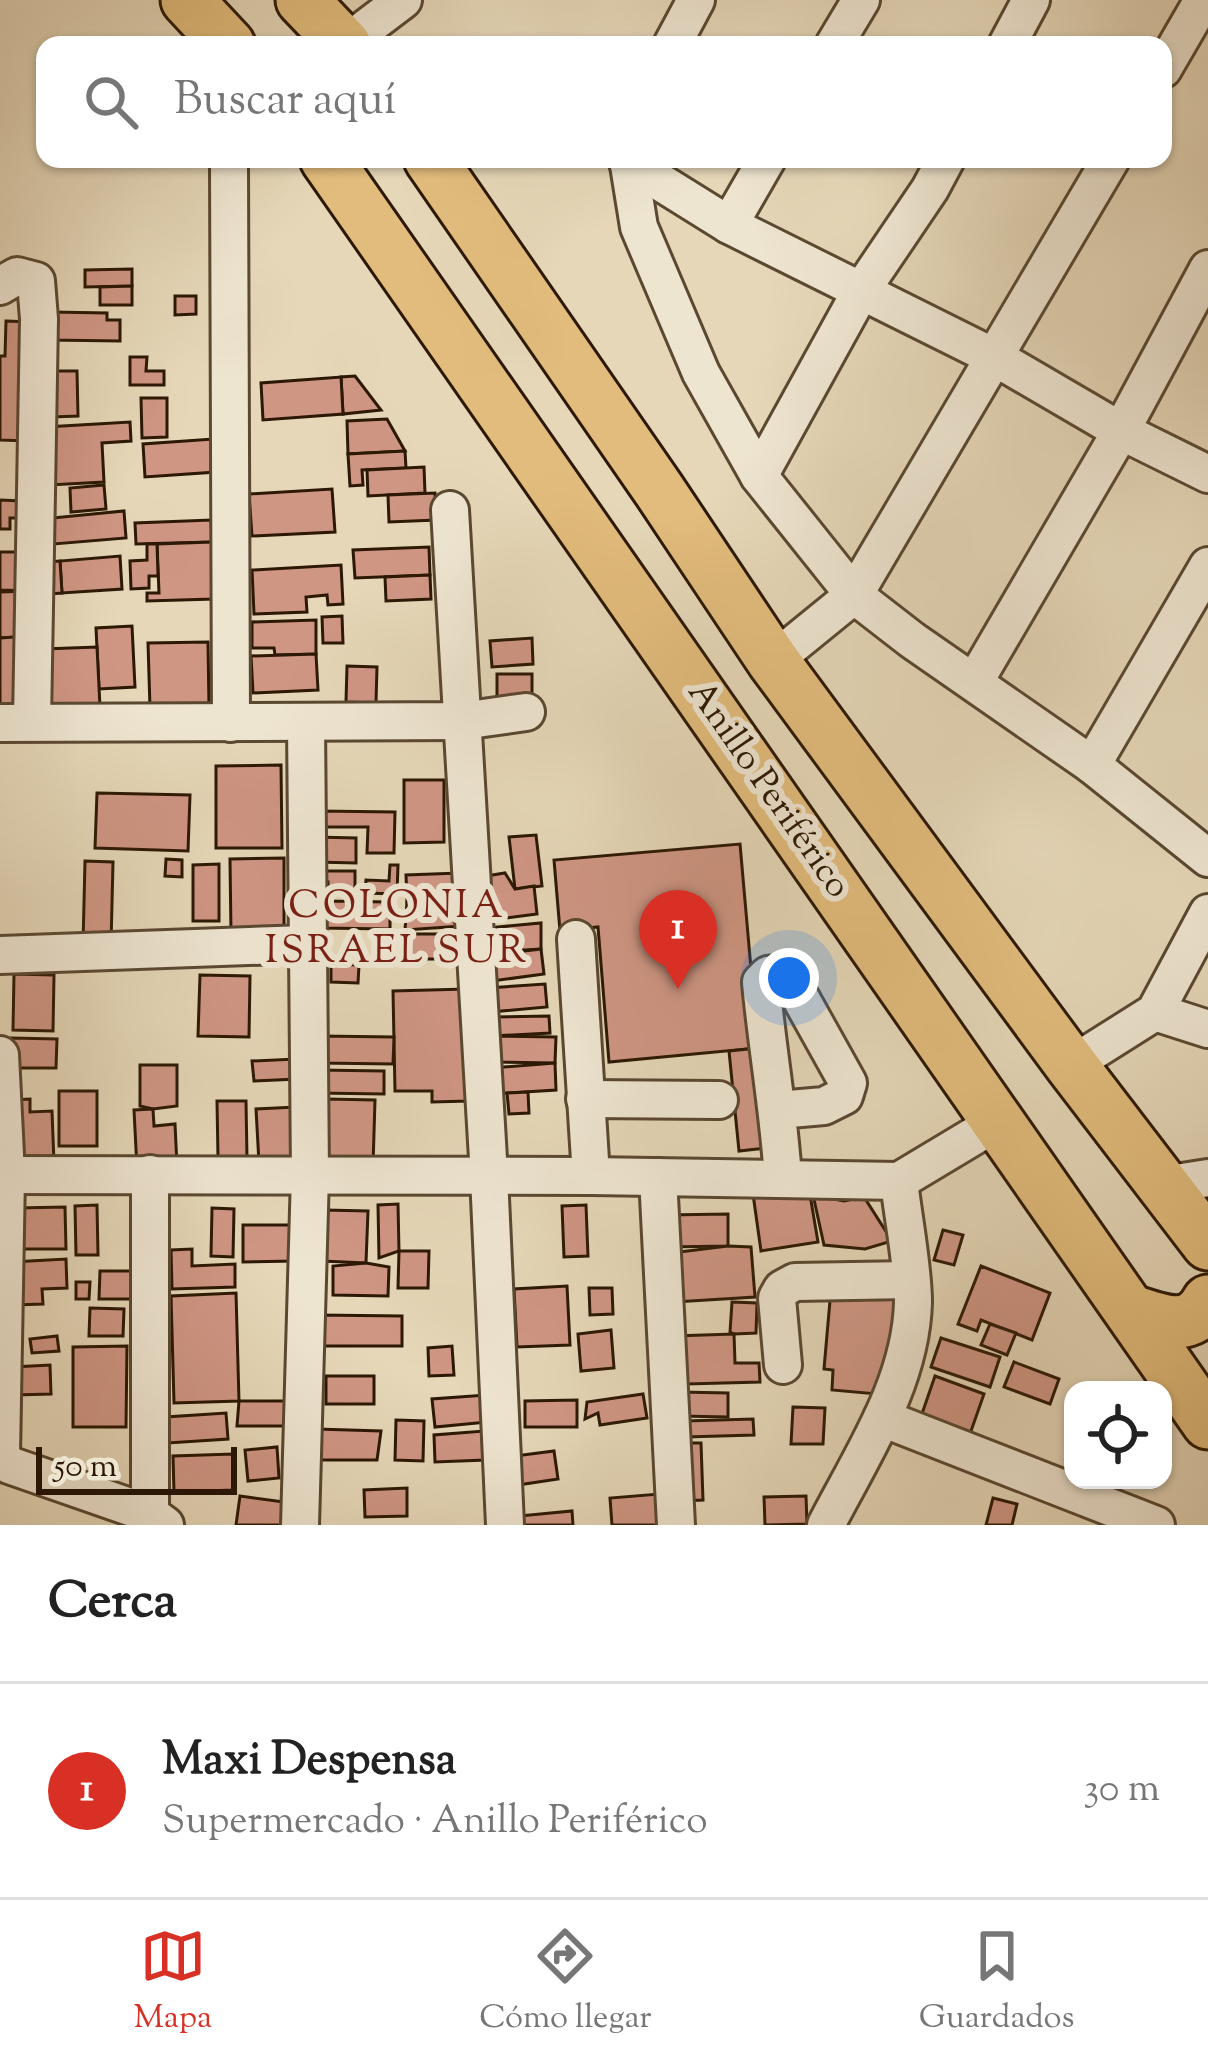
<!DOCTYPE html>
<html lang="es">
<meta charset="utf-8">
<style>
:root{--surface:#fff;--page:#f6f6f6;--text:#222;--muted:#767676;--line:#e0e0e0;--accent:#d93025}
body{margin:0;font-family:"Sorts Mill Goudy",serif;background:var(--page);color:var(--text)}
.controls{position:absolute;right:36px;bottom:36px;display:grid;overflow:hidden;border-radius:24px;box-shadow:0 3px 9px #0004}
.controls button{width:108px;height:108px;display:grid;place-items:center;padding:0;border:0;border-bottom:3px solid var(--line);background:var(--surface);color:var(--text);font:60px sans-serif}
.scale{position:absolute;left:36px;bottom:30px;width:201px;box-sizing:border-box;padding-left:12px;border:6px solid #2c1804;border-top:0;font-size:33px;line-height:42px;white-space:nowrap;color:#2c1804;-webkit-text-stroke:9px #eee5d1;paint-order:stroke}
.you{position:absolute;left:789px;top:978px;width:42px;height:42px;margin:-30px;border:9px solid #fff;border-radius:50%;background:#1a73e8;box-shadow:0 0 0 18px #1a73e833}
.badge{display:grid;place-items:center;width:78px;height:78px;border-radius:50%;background:var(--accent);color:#fff;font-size:39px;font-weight:700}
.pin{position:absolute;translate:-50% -99px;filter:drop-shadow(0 3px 6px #0008)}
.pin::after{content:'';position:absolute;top:63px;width:42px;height:36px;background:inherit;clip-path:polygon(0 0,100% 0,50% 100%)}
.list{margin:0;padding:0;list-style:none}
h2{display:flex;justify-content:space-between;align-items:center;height:156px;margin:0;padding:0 48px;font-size:51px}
h2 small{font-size:39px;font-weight:400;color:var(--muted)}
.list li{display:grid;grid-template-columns:78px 1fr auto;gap:36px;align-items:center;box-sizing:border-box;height:216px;padding:0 48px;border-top:3px solid var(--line)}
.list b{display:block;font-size:45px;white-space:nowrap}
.list p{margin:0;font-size:39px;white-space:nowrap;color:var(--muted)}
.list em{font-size:39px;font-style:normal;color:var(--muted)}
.icon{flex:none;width:66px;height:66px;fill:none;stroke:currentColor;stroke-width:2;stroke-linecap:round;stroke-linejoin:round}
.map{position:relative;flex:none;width:1208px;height:1525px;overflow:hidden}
.search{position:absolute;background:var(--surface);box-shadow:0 3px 9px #0004;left:36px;right:36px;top:36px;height:132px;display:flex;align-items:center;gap:30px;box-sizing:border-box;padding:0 42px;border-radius:24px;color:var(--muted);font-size:45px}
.sheet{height:372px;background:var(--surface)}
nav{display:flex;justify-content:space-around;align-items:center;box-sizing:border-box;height:168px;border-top:3px solid var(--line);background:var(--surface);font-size:33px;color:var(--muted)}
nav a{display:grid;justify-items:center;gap:6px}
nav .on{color:var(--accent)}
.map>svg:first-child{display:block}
.building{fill:#cf9684;stroke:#2c1804;stroke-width:3}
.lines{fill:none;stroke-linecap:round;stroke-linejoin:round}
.minor-casing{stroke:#5a4831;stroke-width:42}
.highway-casing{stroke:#2c1804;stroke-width:57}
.minor{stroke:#eee5d1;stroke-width:36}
.highway{stroke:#e2bc7c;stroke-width:51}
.labels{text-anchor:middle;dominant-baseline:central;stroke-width:12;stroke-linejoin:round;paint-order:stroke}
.street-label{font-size:36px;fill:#2c1804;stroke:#eee5d1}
.neighbourhood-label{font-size:39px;letter-spacing:3px;fill:#7a1f14;stroke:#eee5d1}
</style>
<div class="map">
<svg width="1208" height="1525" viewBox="0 0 1208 1525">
<rect width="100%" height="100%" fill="#e5d7b8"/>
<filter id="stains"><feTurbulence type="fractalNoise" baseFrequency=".00167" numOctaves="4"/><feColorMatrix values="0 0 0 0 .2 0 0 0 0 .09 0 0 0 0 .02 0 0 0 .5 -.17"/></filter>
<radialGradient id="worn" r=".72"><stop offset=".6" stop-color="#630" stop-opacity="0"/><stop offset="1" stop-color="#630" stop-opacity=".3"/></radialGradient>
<!-- building -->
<g class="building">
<path d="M132 269V286L85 287V270Z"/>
<path d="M132 286V305H100V287Z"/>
<path d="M175 296H196V314L175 315Z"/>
<path d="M50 312 107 313V320H120V341L49 340Z"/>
<path d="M6 321 31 322 28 441 0 440V356H5Z"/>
<path d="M130 357H147L146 371H164V385H130Z"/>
<path d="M52 371H77L78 416 52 417Z"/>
<path d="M355 376 381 410 343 414 341 377Z"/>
<path d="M341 377 343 414 263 420 261 383Z"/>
<path d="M141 398H167V437L142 438Z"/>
<path d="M387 419 405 451 348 454 347 421Z"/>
<path d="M130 422 131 441 102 443 104 482 49 485 46 427Z"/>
<path d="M213 439 216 472 145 477 143 444Z"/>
<path d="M405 451 406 468 362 470 363 485 350 486 348 454Z"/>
<path d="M424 467 425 493 368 496 367 470Z"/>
<path d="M104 485 106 509 71 512 70 488Z"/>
<path d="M332 489 335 532 252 536 249 494Z"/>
<path d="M435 493 436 520 389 522 388 495Z"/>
<path d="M0 500 22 501V518H10V529H0Z"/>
<path d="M124 511 126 538 54 544 52 518Z"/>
<path d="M211 520 212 542 136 544 135 523Z"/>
<path d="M212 542 214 599 147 601V593H159L157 544Z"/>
<path d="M147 544H157L158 576H149V588L131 589 130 561 147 560Z"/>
<path d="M429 547 430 575 355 578 353 550Z"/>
<path d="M0 552H30L29 591 0 590Z"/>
<path d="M120 556 122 589 62 593 60 561Z"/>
<path d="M60 561 62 593 49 594 47 562Z"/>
<path d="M341 565 343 604 328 605 327 595 306 597 307 612 254 614 252 570Z"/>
<path d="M430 575 431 599 386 601 385 577Z"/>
<path d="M30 591V636L0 638V592Z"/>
<path d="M342 616 343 643H323L322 617Z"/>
<path d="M316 620V654L275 655 274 648H252V622Z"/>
<path d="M132 626 135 687 99 689 96 628Z"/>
<path d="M30 636 29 693 10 709 0 710V638Z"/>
<path d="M532 638 533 664 492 667 490 641Z"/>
<path d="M208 642 209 707 150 708 148 643Z"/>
<path d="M97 647 100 707 47 710 44 649Z"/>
<path d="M316 654 318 690 253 693 251 656Z"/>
<path d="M347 666 377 667 376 703 346 702Z"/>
<rect x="497" y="674" width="35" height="34"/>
<path d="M281 765 282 848H216V766Z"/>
<path d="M404 780H444V842L404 843Z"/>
<path d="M97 793 190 795 188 851 95 848Z"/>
<path d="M319 811 395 812 394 853H367L368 827H319Z"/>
<path d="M536 835 542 886 515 889 509 837Z"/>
<path d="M315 837 356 838V863L315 862Z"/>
<path d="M740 844 758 1048 609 1062 598 927 560 931 554 860Z"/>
<path d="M284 858V933L231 934 230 859Z"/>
<path d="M166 859 182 860V877L165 876Z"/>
<path d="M85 861 113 862 111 945 83 944Z"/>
<path d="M219 864V921H193V865Z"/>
<path d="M390 865H398L397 894 365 893 366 880 389 881Z"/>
<path d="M318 871H355V891L328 892V882L314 881Z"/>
<path d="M459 873V901L407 902 406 875Z"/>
<path d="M505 873 515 889 534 886 537 914 491 920 486 876Z"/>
<path d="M322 901 390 902V929L321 928Z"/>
<path d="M459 901 462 926 405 930 407 902Z"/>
<path d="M541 923V949L489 952 487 928Z"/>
<rect x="411" y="934" width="53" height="25"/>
<path d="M541 949 544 974 485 982 482 956Z"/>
<path d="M331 964 359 965 358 983 331 982Z"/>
<path d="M14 974 54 975 53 1031 13 1030Z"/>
<path d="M200 975 250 976 249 1037 198 1036Z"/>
<path d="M545 984 547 1007 490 1012 488 988Z"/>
<path d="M466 989 469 1101 432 1102V1091H395L393 991Z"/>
<path d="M549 1016 550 1033 493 1036 490 1017Z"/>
<path d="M320 1036 394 1037 393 1064 319 1063Z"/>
<path d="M493 1036 556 1037 555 1063 493 1062Z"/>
<path d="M11 1038 57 1039 56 1068H11Z"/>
<path d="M758 1048 767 1148 739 1151 729 1051Z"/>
<path d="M296 1059 297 1079 254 1081 252 1061Z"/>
<path d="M555 1063 556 1090 494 1094 492 1068Z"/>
<path d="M140 1065H177V1106L153 1109 140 1106Z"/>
<path d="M317 1070 384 1071V1094L317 1093Z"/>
<rect x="59" y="1091" width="38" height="55"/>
<path d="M528 1092 529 1113 509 1114 507 1093Z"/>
<path d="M30 1099V1112L52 1111 54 1163 24 1165 11 1100Z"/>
<path d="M326 1099 375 1100 373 1166 324 1164Z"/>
<path d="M217 1101H246L247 1158H218Z"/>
<path d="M296 1107 298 1162 259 1163 256 1109Z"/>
<path d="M153 1109 154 1126 175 1124 177 1166 137 1169 134 1110Z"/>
<path d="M809 1189 818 1242 761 1251 753 1194Z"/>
<path d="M813 1195 844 1201 864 1197 892 1241 865 1249 824 1245Z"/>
<path d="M398 1204 399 1251 379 1258 378 1205Z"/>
<path d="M97 1205 98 1255H76L75 1206Z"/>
<path d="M586 1205 588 1256 564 1257 562 1206Z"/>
<path d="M65 1207 66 1249H17V1208Z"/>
<path d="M212 1208 234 1209 233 1257 211 1256Z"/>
<path d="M324 1210 368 1211 366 1263 322 1261Z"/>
<path d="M728 1214V1246L666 1247V1215Z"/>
<path d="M243 1225H295V1261L243 1262Z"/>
<path d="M943 1230 963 1235 954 1265 934 1260Z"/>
<path d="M728 1246 751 1247 755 1297 675 1302 671 1253Z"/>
<path d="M192 1249V1266L235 1264V1287L172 1289 171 1250Z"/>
<path d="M399 1251H429L428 1288H398Z"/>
<path d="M66 1259 67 1288 42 1289 43 1304 14 1305 12 1262Z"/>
<path d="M366 1263 389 1267 388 1296 333 1295V1266Z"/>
<path d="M981 1266 1050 1293 1032 1340 981 1320 977 1331 958 1324Z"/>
<path d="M100 1271H132L131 1299H99Z"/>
<path d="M76 1282H90L89 1299H76Z"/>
<path d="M567 1286 570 1345 517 1347 514 1289Z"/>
<path d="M589 1288H612L613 1314 590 1315Z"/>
<path d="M831 1289 900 1294 894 1351 877 1394 832 1390 833 1370 824 1369Z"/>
<path d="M236 1293 239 1401 174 1403 171 1296Z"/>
<path d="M732 1302 757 1303 756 1333 734 1334 730 1332Z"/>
<path d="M90 1308 124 1309 123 1336H89Z"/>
<path d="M317 1315 402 1316V1346H317Z"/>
<path d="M990 1324 1016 1333 1007 1355 981 1345Z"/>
<path d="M611 1330 614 1368 581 1371 578 1334Z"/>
<path d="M734 1334 735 1363H759L760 1382 687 1384 686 1376H675L673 1336Z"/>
<path d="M57 1336 59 1351 32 1353 30 1339Z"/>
<path d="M941 1338 1000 1357 990 1387 931 1367Z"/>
<path d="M127 1346 126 1427H73V1347Z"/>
<path d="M452 1346 454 1375 429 1376 428 1348Z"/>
<path d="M1014 1362 1059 1379 1050 1404 1004 1387Z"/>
<path d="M50 1365 51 1394 14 1395 13 1367Z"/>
<rect x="326" y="1376" width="48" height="28"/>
<path d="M935 1376 984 1394 964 1451 915 1434Z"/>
<path d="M680 1392 728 1393V1417L680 1416Z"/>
<path d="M643 1394 647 1418 600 1425 598 1413 585 1419 587 1402Z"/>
<path d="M486 1395 488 1422 435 1427 432 1399Z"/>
<path d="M577 1400V1427H525V1401Z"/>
<path d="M239 1401H286L285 1426H237Z"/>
<path d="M793 1407 825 1408 823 1444H791Z"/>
<path d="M226 1413 228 1439 168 1443 166 1417Z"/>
<path d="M753 1419 754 1435 686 1437 685 1421Z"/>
<path d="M396 1420 424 1421 423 1461 395 1460Z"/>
<path d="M316 1429 381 1431 377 1460H316Z"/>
<path d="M484 1431 485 1460 435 1462 434 1435Z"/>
<path d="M678 1443H701L703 1500 680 1501Z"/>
<path d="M277 1447 279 1478 248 1481 245 1450Z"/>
<path d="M554 1451 558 1479 518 1485 515 1456Z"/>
<path d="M233 1454 234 1490 174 1492 173 1456Z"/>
<path d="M407 1488V1516L365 1517 364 1490Z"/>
<path d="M659 1494 662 1525H612L610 1498Z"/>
<path d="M240 1496 284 1502 281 1525H236Z"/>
<path d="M806 1496 807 1524 765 1525 764 1497Z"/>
<path d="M993 1498 1017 1504 1012 1525H986Z"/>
<path d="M572 1511 573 1525H520L519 1516Z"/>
</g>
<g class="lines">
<defs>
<g id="minor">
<path d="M345 44 403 0"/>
<path d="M672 45 696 0"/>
<path d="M834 45 861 0"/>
<path d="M1007 45 1031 0"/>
<path d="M1163 69 1203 0"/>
<path d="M628 159 639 227 701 373 759 476 854 595 912 640 1092 765 1208 858"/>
<path d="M628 162 729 225 996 358 1121 431 1208 474"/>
<path d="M229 167 231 723"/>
<path d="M729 225 767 159"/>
<path d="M0 286 17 276 36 281 39 319 32 722"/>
<path d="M759 476 861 291 930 189 946 159"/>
<path d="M450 510 489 1176 505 1525"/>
<path d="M773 661 854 595 1111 159"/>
<path d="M975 681 1121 431 1208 269"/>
<path d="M0 723 462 721 526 712"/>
<path d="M1092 765 1208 566"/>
<path d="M576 939 591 1176"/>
<path d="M0 955 306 944"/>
<path d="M1155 1012 1208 1029"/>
<path d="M0 1055 6 1175 1 1455 9 1465 150 1514 165 1525"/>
<path d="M1071 1065 1155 1012 1208 913"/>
<path d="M585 1099 719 1100"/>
<path d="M778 1110 824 1106 844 1096 848 1083 795 988 778 974 768 975 761 982C767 1048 779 1113 783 1179"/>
<path d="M0 1175 591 1176 899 1181"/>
<path d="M658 1177 676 1525"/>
<path d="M899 1181 999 1121"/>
<path d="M1163 1185 1208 1178"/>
<path d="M783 1365 777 1298 782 1289 795 1282 910 1280"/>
<path d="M882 1418 1156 1525"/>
<path d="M150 1514V1174"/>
<path d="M300 1525 310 1175 306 723"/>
<path d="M826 1525C862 1455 911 1383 913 1302 913 1267 903 1217 899 1181"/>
</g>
<g id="highway">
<path d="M187 0 229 45"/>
<path d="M302 0 345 45"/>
<path d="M326 159 1208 1423"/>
<path d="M430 159 659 490 773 661 1071 1065 1208 1244"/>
<path d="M1132 1311C1161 1320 1190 1334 1208 1301"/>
</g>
</defs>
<!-- minor casing -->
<use href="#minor" class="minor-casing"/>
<!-- highway casing -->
<use href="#highway" class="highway-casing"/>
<!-- minor -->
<use href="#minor" class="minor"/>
<!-- highway -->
<use href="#highway" class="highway"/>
</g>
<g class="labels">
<!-- street labels -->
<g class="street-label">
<text transform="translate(768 790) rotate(55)">Anillo Periférico</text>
</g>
<!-- neighbourhood labels -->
<g class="neighbourhood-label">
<text x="397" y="908">COLONIA<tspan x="397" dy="45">ISRAEL SUR</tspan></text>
</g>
</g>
<rect width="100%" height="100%" filter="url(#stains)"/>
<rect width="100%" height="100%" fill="url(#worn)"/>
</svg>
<div class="controls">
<button><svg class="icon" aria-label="locate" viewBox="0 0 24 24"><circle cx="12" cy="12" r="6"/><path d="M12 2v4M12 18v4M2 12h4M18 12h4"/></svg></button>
</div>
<div class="scale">50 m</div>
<div class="you"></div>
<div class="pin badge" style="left:678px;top:989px">1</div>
<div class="search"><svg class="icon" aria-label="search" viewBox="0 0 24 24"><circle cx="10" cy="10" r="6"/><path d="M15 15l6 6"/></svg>Buscar aquí</div>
</div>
<section class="sheet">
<h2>Cerca<small></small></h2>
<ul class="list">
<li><span class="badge">1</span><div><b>Maxi Despensa</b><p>Supermercado · Anillo Periférico</p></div><em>30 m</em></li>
</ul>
</section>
<nav>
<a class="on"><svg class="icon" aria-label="map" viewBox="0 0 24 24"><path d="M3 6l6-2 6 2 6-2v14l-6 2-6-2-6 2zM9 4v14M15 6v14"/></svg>Mapa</a>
<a><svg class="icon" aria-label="directions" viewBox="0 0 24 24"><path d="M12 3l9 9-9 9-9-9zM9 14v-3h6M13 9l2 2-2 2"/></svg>Cómo llegar</a>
<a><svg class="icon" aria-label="saved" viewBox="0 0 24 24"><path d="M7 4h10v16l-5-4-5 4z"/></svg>Guardados</a>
</nav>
